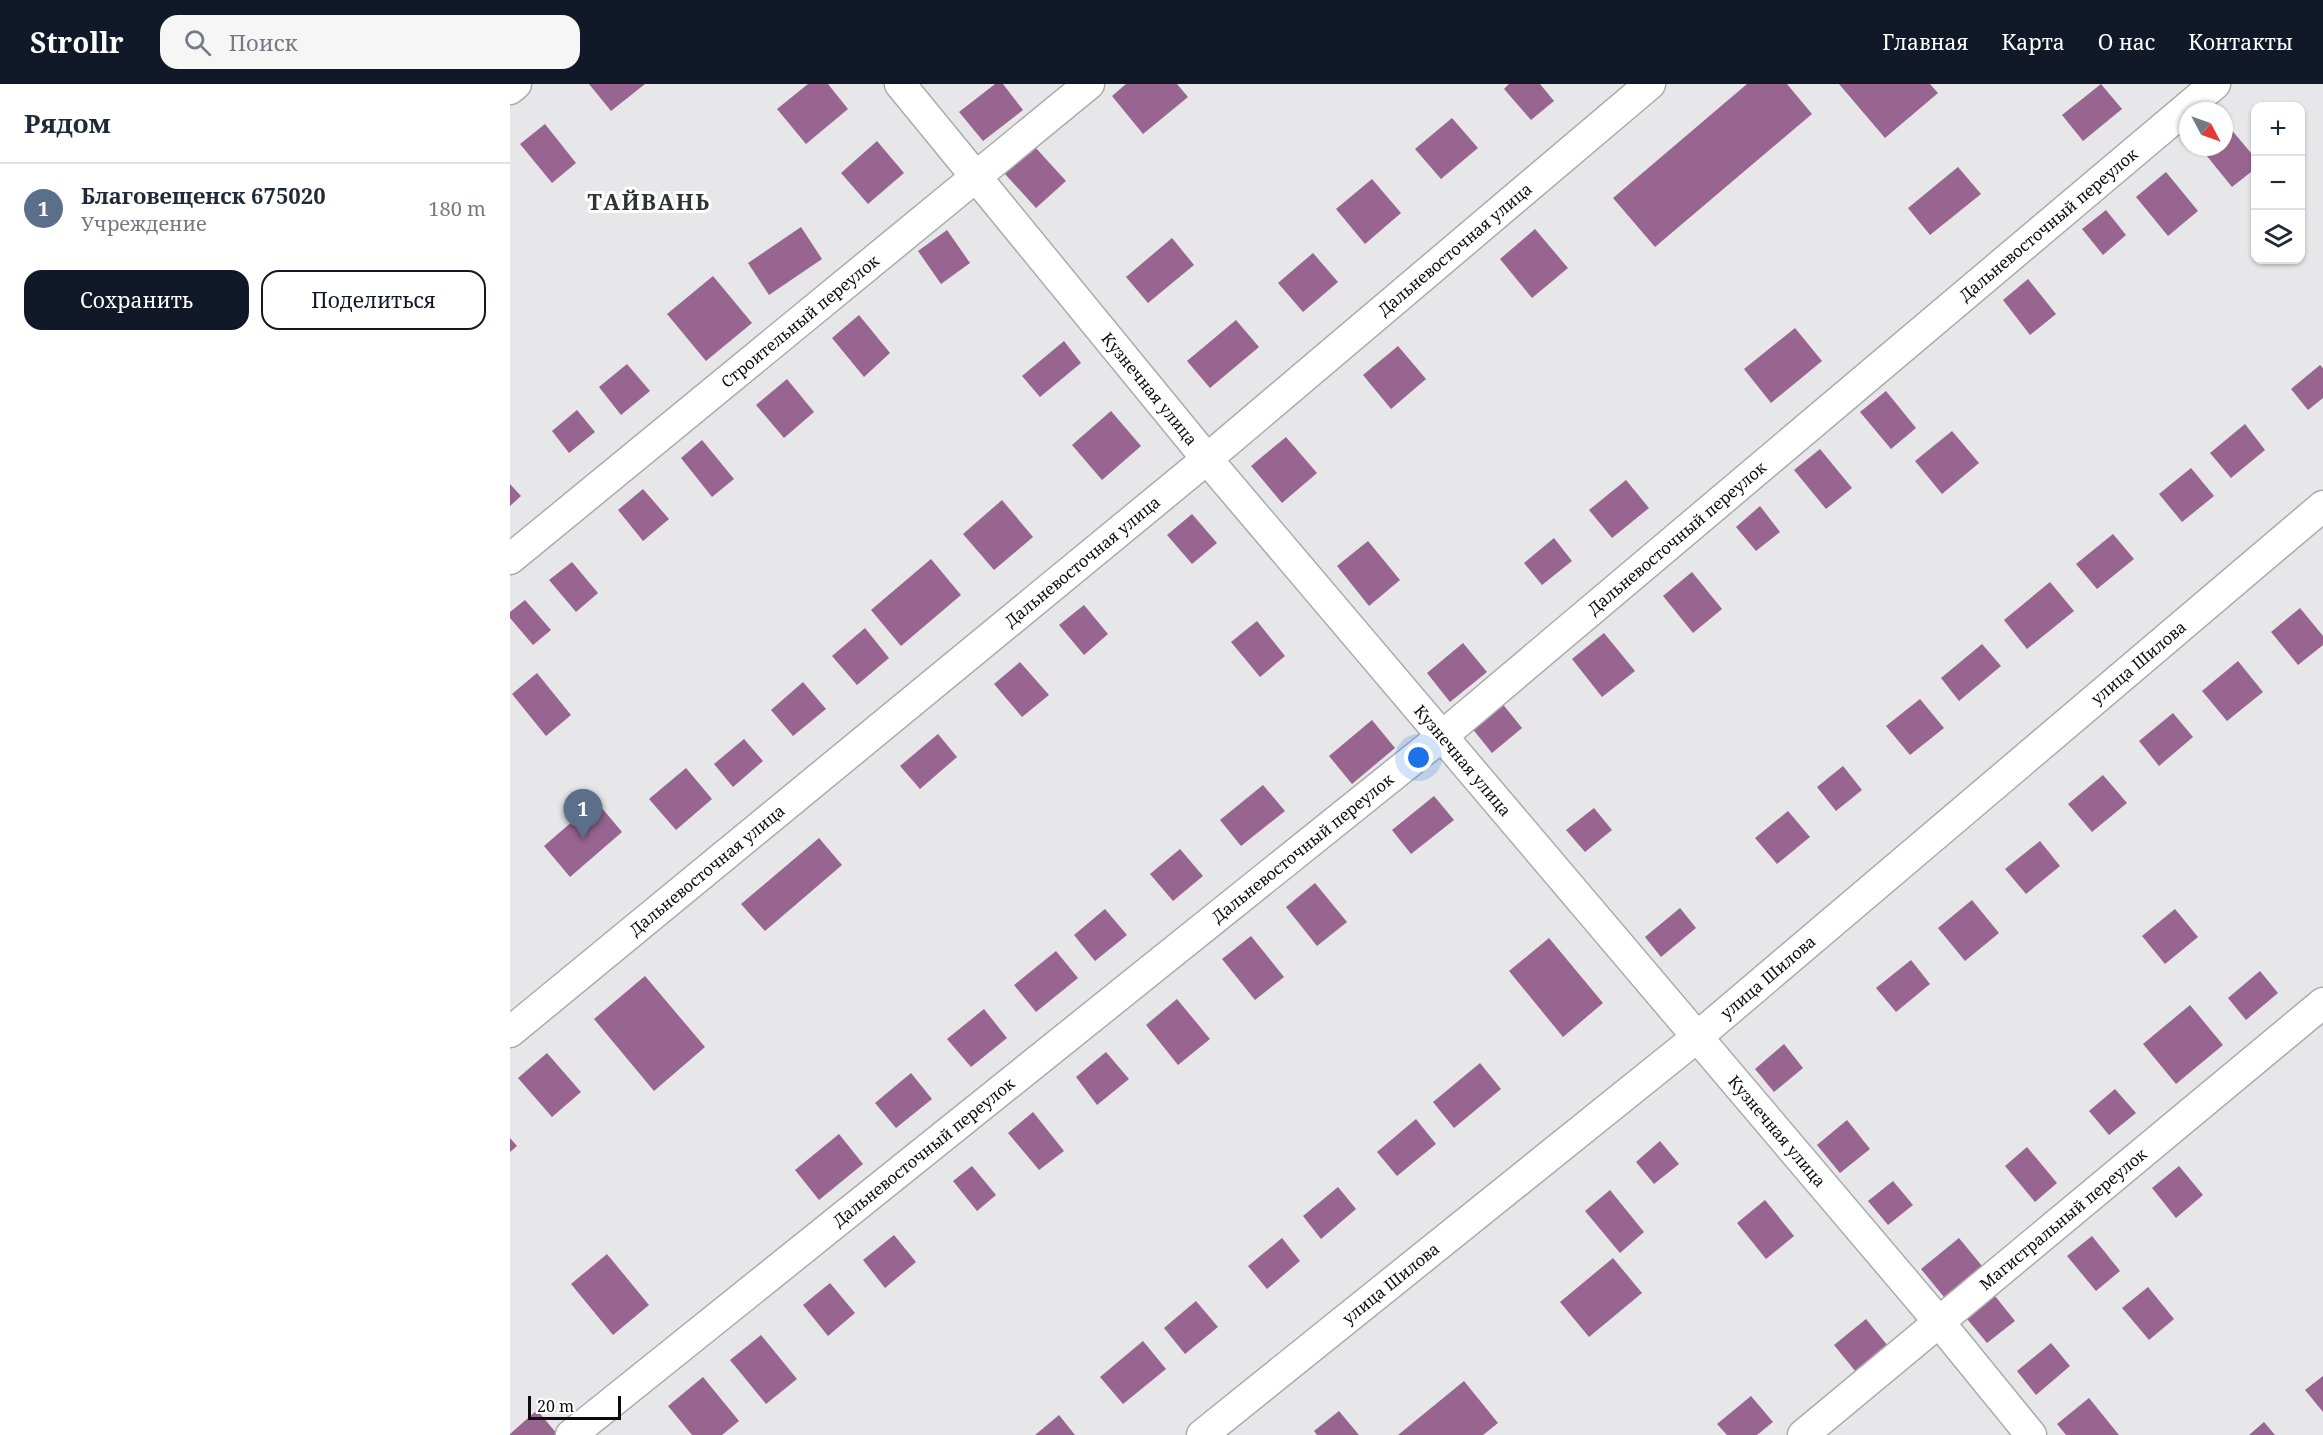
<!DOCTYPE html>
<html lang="ru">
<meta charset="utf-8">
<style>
:root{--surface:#fff;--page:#f6f6f7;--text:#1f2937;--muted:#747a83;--line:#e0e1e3;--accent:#111827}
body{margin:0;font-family:"Noto Serif",serif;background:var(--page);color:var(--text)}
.controls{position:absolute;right:18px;top:18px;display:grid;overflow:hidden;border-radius:12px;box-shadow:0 2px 4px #0004}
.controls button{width:54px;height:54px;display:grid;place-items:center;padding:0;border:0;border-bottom:2px solid var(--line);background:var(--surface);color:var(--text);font:30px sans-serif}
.compass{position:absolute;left:1669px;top:18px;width:54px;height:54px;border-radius:50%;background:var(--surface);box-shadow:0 2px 4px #0004;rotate:131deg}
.scale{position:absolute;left:18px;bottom:15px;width:93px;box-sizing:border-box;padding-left:6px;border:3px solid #0c0c0c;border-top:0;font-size:16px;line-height:21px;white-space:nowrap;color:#0c0c0c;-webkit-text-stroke:4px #fff;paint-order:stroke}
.you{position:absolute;left:909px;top:674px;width:21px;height:21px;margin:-15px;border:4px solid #fff;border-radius:50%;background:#1a73e8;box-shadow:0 0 0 9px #1a73e833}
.badge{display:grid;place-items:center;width:39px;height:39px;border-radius:50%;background:var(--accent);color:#fff;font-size:20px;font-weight:700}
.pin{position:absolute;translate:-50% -50px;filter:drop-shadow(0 2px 3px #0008)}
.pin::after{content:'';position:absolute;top:32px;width:21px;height:18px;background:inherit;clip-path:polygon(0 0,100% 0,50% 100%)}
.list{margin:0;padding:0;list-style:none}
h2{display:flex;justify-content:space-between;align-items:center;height:78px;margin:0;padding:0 24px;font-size:26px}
h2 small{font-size:20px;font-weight:400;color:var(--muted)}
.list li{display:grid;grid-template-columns:39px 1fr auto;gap:18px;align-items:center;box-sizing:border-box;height:90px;padding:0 24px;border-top:2px solid var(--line)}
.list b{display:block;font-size:22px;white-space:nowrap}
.list p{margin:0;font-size:20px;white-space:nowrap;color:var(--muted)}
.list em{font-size:20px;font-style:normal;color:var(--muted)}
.actions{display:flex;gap:12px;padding:18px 24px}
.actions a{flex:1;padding:14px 0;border:2px solid var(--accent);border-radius:18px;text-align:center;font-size:21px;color:var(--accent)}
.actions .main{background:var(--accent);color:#fff}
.icon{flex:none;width:33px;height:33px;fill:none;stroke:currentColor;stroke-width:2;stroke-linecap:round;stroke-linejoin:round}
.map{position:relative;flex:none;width:1813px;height:1351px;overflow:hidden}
header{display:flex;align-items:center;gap:36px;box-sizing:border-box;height:84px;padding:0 30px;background:var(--accent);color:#fff}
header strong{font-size:28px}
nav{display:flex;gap:33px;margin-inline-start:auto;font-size:21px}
.search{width:420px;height:54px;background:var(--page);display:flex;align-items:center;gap:15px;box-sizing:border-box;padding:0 21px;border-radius:18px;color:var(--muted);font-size:22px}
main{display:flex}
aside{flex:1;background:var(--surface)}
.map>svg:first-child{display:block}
.building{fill:#986591}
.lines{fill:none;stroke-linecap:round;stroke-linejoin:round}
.minor-casing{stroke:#ababad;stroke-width:33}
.minor{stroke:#fff;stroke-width:30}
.labels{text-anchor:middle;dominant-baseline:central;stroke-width:6;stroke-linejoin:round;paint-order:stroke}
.street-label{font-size:16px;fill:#0c0c0c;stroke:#fff}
.district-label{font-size:22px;font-weight:bold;letter-spacing:1.5px;fill:#313233;stroke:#fff}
</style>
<header>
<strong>Strollr</strong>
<div class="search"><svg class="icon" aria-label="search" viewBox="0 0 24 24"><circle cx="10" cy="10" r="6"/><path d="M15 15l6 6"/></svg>Поиск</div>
<nav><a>Главная</a><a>Карта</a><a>О нас</a><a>Контакты</a></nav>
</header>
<main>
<aside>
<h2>Рядом<small></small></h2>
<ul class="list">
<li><span class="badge" style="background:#5c6f8a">1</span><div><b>Благовещенск 675020</b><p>Учреждение</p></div><em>180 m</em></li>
</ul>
<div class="actions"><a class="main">Сохранить</a><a>Поделиться</a></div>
</aside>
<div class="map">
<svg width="1813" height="1351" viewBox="0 0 1813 1351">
<rect width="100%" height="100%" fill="#e7e7e9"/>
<!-- building -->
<g class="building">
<path d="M79 0H135L101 27Z"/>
<path d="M298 0H318L338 25 296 60 267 25Z"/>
<path d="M485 0H493L513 26 473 57 449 28Z"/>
<path d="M616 0H667L678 13 633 50 602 12Z"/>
<path d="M999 0H1030L1044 17 1021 36 994 5Z"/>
<path d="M1237 0H1277L1302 30 1145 163 1103 114Z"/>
<path d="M1329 0H1420L1428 9 1375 54Z"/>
<path d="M1591 0 1612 25 1573 57 1552 31Z"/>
<path d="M942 34 968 64 931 95 905 65Z"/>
<path d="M35 40 66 79 42 99 10 60Z"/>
<path d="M1720 44 1746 75V84L1722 103 1692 66 1696 63H1714V49Z"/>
<path d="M367 57 394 89 358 120 331 89Z"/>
<path d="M525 63 556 97 526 124 495 90Z"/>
<path d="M1448 83 1471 110 1420 151 1398 124Z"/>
<path d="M1656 88 1688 127 1658 152 1626 113Z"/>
<path d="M862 95 891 129 855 160 826 125Z"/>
<path d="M1596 126 1616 151 1593 171 1572 145Z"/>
<path d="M291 143 312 175 259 211 238 179Z"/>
<path d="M1025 145 1058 184 1022 214 990 175Z"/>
<path d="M437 146 460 179 431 200 408 167Z"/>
<path d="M662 154 684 181 638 219 616 193Z"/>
<path d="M803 169 828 198 793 228 768 199Z"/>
<path d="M203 192 242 239 196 277 157 230Z"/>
<path d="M1518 195 1546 230 1520 251 1493 216Z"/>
<path d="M349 231 380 269 354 293 322 254Z"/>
<path d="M726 236 749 263 700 304 677 277Z"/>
<path d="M1285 244 1312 277 1261 319 1234 285Z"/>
<path d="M554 257 571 279 530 313 512 292Z"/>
<path d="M888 262 916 295 881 325 853 291Z"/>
<path d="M117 280 140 307 111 331 89 303Z"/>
<path d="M1810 281 1813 284V314L1798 326 1781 305Z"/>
<path d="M277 295 304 328 274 354 246 321Z"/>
<path d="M1376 307 1406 344 1381 365 1350 328Z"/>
<path d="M67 326 85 348 59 369 42 347Z"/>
<path d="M601 327 631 362 592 396 562 361Z"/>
<path d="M1735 340 1755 366 1721 394 1700 369Z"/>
<path d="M1442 347 1469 379 1432 410 1405 377Z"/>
<path d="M776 353 807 389 772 419 741 382Z"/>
<path d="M192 356 224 395 202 413 171 374Z"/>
<path d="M1310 365 1342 404 1316 425 1284 386Z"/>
<path d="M1681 384 1704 412 1672 438 1649 410Z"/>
<path d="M1116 396 1139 424 1102 454 1079 426Z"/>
<path d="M0 400 11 412 0 422Z"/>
<path d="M133 405 159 435 133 457 108 426Z"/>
<path d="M492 416 523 453 484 486 453 450Z"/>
<path d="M1250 422 1270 448 1246 467 1226 443Z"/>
<path d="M682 430 707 459 682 480 657 451Z"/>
<path d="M1603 450 1624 475 1587 505 1566 480Z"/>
<path d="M1044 454 1062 477 1032 501 1014 479Z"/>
<path d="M858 457 890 496 859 522 827 482Z"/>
<path d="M421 475 451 511 391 562 361 526Z"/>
<path d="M62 478 88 509 66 528 39 496Z"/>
<path d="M1182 488 1212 525 1183 549 1153 512Z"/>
<path d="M1540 498 1564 527 1517 565 1494 536Z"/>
<path d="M15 516 41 546 23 561 0 534V528Z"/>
<path d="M574 521 598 550 574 571 549 541Z"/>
<path d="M1790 524 1813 552V561L1788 581 1761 548Z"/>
<path d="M747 537 775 572 750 593 721 558Z"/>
<path d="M355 544 379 574 347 601 322 572Z"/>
<path d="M1094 549 1125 587 1092 613 1062 575Z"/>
<path d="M953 559 977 588 940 618 917 589Z"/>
<path d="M1472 560 1491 582 1449 617 1431 594Z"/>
<path d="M1728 577 1753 608 1717 637 1692 607Z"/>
<path d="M510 578 539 611 512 633 484 600Z"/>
<path d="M27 589 61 631 36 652 2 610Z"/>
<path d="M293 598 316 625 283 652 261 626Z"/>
<path d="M1410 615 1434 644 1400 671 1376 642Z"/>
<path d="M991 618 1012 644 982 669 961 643Z"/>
<path d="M1663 629 1683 653 1649 682 1629 657Z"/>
<path d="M862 636 885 664 842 700 819 672Z"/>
<path d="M428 650 447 673 410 705 390 682Z"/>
<path d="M234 655 253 677 223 703 204 680Z"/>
<path d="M1333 682 1352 706 1326 727 1307 703Z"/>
<path d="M176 684 202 715 166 746 139 715Z"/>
<path d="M1593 691 1617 719 1582 748 1558 720Z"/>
<path d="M753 701 775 727 731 762 710 736Z"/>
<path d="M924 712 944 736 901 770 882 746Z"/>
<path d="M86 717 112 748 60 793 34 762Z"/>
<path d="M1084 724 1102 746 1075 768 1056 746Z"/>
<path d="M1278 727 1300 753 1267 780 1245 754Z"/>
<path d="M309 754 332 781 255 847 231 820Z"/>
<path d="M1530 757 1550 782 1516 810 1495 785Z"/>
<path d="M670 765 693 792 663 817 640 790Z"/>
<path d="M805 799 837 838 807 862 776 823Z"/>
<path d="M1462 816 1489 849 1455 877 1428 844Z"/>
<path d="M1170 824 1186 844 1151 873 1135 853Z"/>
<path d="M595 825 617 851 585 877 564 851Z"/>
<path d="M1665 825 1688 853 1655 880 1632 852Z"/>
<path d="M741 852 774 893 745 916 712 875Z"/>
<path d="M1039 854 1093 919 1053 953 999 887Z"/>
<path d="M546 867 568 894 526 928 504 901Z"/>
<path d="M1401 876 1420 900 1386 928 1366 904Z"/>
<path d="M1750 887 1768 909 1736 936 1718 914Z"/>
<path d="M135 892 195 963 144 1007 84 935Z"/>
<path d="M667 915 700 955 668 981 636 941Z"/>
<path d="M1680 921 1713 961 1666 1000 1633 960Z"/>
<path d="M474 925 497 954 461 983 437 955Z"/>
<path d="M1274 960 1293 984 1264 1008 1245 985Z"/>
<path d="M596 968 619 995 587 1021 566 993Z"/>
<path d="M37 969 71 1008 42 1033 8 994Z"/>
<path d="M970 979 991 1005 944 1044 923 1018Z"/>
<path d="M401 989 422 1015 386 1044 365 1019Z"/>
<path d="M1605 1005 1626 1029 1599 1051 1579 1027Z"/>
<path d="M523 1028 554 1067 529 1086 498 1049Z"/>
<path d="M906 1035 926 1060 887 1092 867 1068Z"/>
<path d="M1337 1036 1360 1065 1330 1089 1307 1061Z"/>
<path d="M329 1050 353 1080 309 1116 285 1086Z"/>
<path d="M0 1054 7 1062 0 1068Z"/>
<path d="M1150 1057 1169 1080 1144 1100 1126 1078Z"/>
<path d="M1517 1063 1547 1099 1525 1118 1495 1082Z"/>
<path d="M462 1082 486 1111 467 1127 443 1097Z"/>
<path d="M1669 1082 1693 1111 1666 1134 1642 1104Z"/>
<path d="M1383 1097 1403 1121 1378 1141 1358 1117Z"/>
<path d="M828 1103 846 1125 811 1155 793 1132Z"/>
<path d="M1100 1106 1134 1148 1110 1169 1075 1127Z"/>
<path d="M1255 1116 1284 1152 1256 1175 1227 1139Z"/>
<path d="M384 1151 406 1178 375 1204 353 1176Z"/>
<path d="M1582 1152 1610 1187 1586 1207 1557 1172Z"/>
<path d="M772 1154 790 1177 757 1205 738 1182Z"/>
<path d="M1449 1154 1472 1182 1434 1213 1411 1185Z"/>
<path d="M97 1170 139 1221 103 1251 61 1200Z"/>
<path d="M1103 1174 1132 1209 1079 1253 1050 1218Z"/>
<path d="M320 1199 345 1229 318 1252 293 1221Z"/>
<path d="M1638 1203 1664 1235 1639 1256 1612 1224Z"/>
<path d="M1485 1212 1505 1237 1477 1259 1457 1235Z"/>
<path d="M686 1217 708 1243 675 1270 654 1244Z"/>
<path d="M1356 1235 1378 1262 1346 1288 1324 1261Z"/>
<path d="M251 1251 287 1295 256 1320 220 1276Z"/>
<path d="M633 1257 656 1285 613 1320 590 1293Z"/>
<path d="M1541 1259 1560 1282 1526 1311 1507 1287Z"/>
<path d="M1813 1292V1328L1795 1306Z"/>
<path d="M193 1293 229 1337 212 1351H182L158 1322Z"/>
<path d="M954 1297 988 1339 973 1351H888Z"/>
<path d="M1241 1312 1263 1338 1247 1351H1217L1207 1340Z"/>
<path d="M1579 1314 1609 1351H1556L1547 1340Z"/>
<path d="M27 1326 48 1351H0V1350Z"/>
<path d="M829 1327 849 1351H807L804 1347Z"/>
<path d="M549 1331 565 1351H525Z"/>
<path d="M1754 1338 1765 1351H1739Z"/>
</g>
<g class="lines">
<defs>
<g id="minor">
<path id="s1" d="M390 0 697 375 1429 1238 1521 1351"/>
<path d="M0 5 6 0"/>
<path id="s2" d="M0 475 579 0"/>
<path id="s3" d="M0 948 697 375 1140 0"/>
<path id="s4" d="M61 1351 931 653 1705 0"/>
<path id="s5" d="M692 1351 1186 954 1813 422"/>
<path id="s6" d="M1293 1351 1813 919"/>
</g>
</defs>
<!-- minor casing -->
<use href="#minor" class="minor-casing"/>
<!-- minor -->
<use href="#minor" class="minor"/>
</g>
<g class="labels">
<!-- street labels -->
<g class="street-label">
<text stroke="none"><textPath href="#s4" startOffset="1910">Дальневосточный переулок</textPath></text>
<text stroke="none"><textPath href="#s3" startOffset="1227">Дальневосточная улица</textPath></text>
<text stroke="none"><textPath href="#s2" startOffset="375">Строительный переулок</textPath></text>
<text stroke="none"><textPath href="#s1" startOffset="394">Кузнечная улица</textPath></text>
<text stroke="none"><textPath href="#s4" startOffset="1424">Дальневосточный переулок</textPath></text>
<text stroke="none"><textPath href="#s3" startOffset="741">Дальневосточная улица</textPath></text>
<text stroke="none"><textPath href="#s5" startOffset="1214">улица Шилова</textPath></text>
<text stroke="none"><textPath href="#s1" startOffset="880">Кузнечная улица</textPath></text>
<text stroke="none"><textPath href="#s4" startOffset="938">Дальневосточный переулок</textPath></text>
<text stroke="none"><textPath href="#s3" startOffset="255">Дальневосточная улица</textPath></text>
<text stroke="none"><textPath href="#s5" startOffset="728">улица Шилова</textPath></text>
<text stroke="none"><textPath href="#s1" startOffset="1366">Кузнечная улица</textPath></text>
<text stroke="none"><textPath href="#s4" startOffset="452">Дальневосточный переулок</textPath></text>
<text stroke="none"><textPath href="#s6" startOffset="338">Магистральный переулок</textPath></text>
<text stroke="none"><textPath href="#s5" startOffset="242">улица Шилова</textPath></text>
</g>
<!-- district labels -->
<g class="district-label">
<text x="139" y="117">ТАЙВАНЬ</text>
</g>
</g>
</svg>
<div class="controls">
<button>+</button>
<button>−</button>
<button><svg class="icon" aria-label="layers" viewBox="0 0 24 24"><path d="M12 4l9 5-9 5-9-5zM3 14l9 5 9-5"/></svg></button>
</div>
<svg class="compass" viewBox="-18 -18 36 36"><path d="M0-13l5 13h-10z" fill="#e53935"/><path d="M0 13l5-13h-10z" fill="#747a83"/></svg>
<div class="scale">20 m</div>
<div class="you"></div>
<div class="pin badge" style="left:73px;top:755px;background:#5c6f8a">1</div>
</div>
</main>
